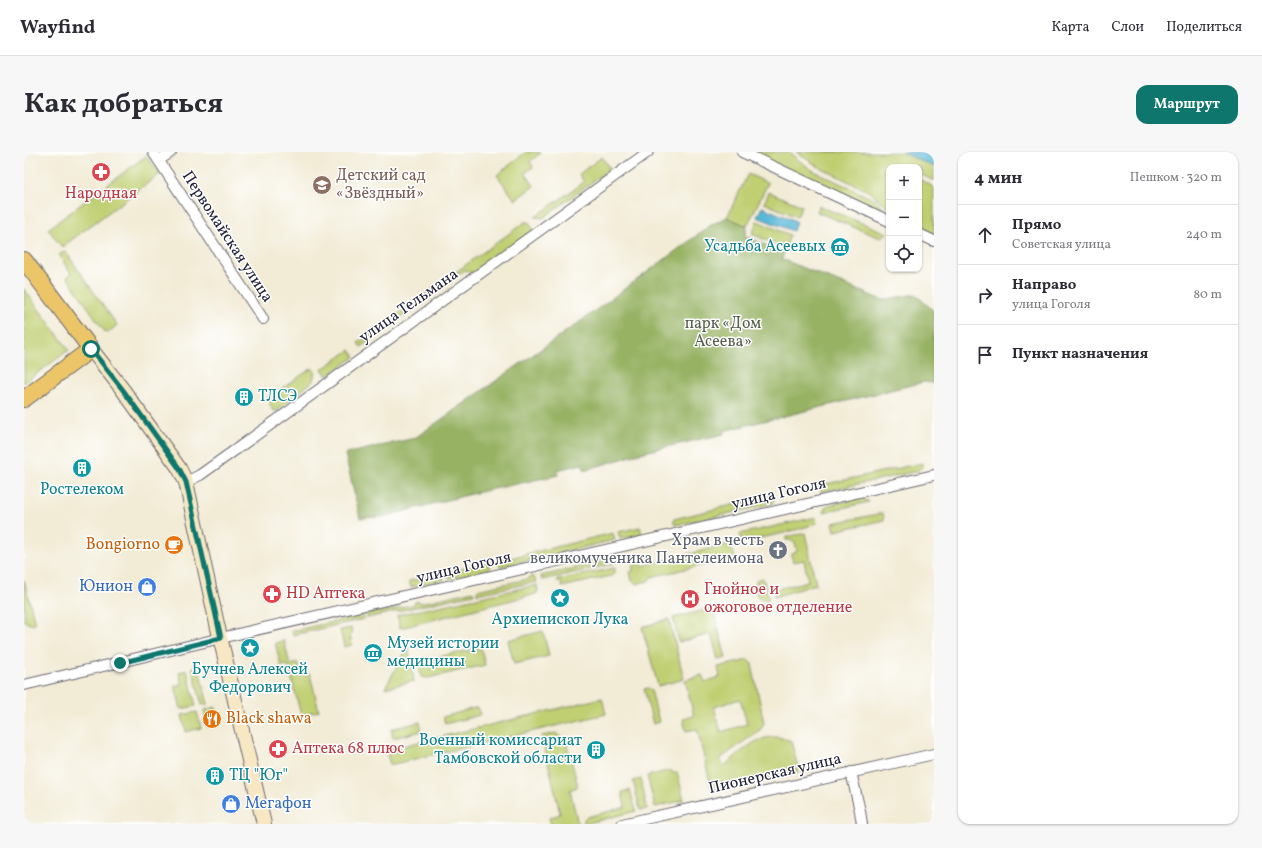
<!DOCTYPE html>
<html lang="ru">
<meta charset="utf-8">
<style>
:root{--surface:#fff;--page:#f7f7f7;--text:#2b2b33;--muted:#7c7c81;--line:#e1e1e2;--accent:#0f766e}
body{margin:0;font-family:Vollkorn,serif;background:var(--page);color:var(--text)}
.controls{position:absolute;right:12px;top:12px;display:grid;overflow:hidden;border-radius:8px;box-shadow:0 1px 3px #0004}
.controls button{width:36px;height:36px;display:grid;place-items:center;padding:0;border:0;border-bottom:1px solid var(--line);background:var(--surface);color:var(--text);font:20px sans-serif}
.stop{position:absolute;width:12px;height:12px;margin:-9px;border:3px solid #0f766e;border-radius:50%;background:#fff}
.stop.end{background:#0f766e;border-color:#fff;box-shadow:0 1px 4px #0008}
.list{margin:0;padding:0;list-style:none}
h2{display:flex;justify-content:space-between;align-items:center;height:52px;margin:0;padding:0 16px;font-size:17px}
h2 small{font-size:13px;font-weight:400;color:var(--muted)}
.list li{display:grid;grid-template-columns:26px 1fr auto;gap:12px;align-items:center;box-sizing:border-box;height:60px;padding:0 16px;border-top:1px solid var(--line)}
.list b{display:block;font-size:15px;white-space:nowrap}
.list p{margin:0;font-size:13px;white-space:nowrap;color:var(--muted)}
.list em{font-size:13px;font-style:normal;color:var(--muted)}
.icon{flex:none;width:22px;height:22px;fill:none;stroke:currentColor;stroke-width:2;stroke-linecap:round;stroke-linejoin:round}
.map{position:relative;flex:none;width:910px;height:672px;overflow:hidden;border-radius:12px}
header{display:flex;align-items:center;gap:24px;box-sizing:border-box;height:56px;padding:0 20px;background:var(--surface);border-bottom:1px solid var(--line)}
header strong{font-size:19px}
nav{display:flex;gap:22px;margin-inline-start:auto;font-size:14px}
.intro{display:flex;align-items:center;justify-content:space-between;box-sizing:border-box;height:96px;padding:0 24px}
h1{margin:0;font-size:28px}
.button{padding:10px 18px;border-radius:12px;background:var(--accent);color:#fff;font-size:14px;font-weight:700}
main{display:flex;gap:24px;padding:0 24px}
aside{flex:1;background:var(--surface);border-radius:12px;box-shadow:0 1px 3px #0004}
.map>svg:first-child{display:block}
.green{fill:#bfcf71;stroke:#707856;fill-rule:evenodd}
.forest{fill:#97b263;stroke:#5c6a4f}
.water{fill:#59b8d7;stroke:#3e6d89}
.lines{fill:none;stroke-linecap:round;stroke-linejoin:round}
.street-casing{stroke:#6b6871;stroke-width:12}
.secondary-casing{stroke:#6b6871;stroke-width:16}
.primary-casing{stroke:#6b6871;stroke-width:18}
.street{stroke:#fff;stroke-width:10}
.secondary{stroke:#f7e8c3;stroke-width:14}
.primary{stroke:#ecc569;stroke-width:16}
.route{stroke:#0f766e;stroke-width:5}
.labels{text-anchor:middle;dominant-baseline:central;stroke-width:3;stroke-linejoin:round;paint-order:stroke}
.education-label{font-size:16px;fill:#785e54;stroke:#fff;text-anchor:start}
.health-label{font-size:16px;fill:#be3a42;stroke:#fff;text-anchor:start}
.street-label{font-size:16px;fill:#22223b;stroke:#fff}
.culture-label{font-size:16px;fill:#0d838f;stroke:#fff;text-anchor:start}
.park-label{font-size:16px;fill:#595f4e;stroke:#fff}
.worship-label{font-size:16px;fill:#5b616d;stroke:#fff;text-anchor:end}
.food-label{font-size:16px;fill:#c56008;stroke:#fff;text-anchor:end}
.shop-label{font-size:16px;fill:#366cbe;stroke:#fff;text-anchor:end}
</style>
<header>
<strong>Wayfind</strong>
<nav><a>Карта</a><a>Слои</a><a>Поделиться</a></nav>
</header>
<div class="intro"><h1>Как добраться</h1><a class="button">Маршрут</a></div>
<main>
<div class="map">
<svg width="910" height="672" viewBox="0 0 910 672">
<rect width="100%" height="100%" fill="#fff"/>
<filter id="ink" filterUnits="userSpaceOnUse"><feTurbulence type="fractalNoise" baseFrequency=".025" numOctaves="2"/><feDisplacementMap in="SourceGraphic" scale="8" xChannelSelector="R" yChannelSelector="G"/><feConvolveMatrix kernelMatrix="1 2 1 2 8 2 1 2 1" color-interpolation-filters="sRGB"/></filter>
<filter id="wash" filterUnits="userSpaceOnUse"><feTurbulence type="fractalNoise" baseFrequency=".012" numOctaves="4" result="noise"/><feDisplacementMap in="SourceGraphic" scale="16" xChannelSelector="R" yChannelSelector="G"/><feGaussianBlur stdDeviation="0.9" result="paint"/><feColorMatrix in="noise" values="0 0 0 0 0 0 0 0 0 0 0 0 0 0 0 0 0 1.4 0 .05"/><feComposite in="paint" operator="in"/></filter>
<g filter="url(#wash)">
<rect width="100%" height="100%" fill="#f2ebd5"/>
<!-- green -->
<g class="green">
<path d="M502 0H516L517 1 506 9 509 15 501 21 510 34 491 48 473 23Z"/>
<path d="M727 0H764L788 18 851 48 865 63Z"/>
<path d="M772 0H878L910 15V29L896 22 898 19 895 18V15H865V56L844 39 795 15Z"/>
<path d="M122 4 136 22 38 95 24 77Z"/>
<path d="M578 5 586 17 519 66 511 65 560 30 555 22Z"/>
<path d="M724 22 744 31 723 74 703 65Z"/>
<path d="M895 27 910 35V82L895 74Z"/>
<path d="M745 40 778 54 773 65 740 51Z"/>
<path d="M795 54 863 81 856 86 793 60Z"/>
<path d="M733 69 766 83 761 96 728 82Z"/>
<path d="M501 70H505L510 79 449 121 441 118 337 195 334 191Z"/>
<path d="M41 99 93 173 84 181 81 180 43 125 47 122 35 103Z"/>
<path d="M0 137 45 198 0 231Z"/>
<path d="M326 198 331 205 303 224 298 217Z"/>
<path d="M288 216 291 219 289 229 253 259 248 258 244 246Z"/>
<path d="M898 311V315L894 319 798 340 793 334Z"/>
<path d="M745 344 749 345 750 347 749 351 747 352 652 373 650 371V367Z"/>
<path d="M839 346 845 350 800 360 801 356 804 353Z"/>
<path d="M859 361 860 368 811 379 809 371Z"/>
<path d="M788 366H792L793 371C770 380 743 385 718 389L716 382Z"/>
<path d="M616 375 618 382 596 387 594 380Z"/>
<path d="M589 381 591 388 476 415 474 409Z"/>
<path d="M781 381 792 432 750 445V438L784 429 780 408 769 410 767 403 773 399 771 391 766 388H762V385Z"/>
<path d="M705 392 711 404 710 406 627 425 624 429 612 432 608 429 606 420 609 419 608 413 617 411 618 414Z"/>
<path d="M585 406 588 408 589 412 518 428 517 424 581 409Z"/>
<path d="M464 411 466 417 425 427 423 420Z"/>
<path d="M591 416V421L587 424 538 435 537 430H534L533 428Z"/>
<path d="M419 421 420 428 387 435 385 429Z"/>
<path d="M506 424 510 425 512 430 453 442V438L504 427Z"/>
<path d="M739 426 745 447C729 450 732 440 732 428Z"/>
<path d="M0 428 11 471 6 472 0 469Z"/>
<path d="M513 433 514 439 512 442 376 476 373 463Z"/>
<path d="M449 439 450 442 343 466V462L389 453 392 449 397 451Z"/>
<path d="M689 456 702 506 694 508 687 482 655 490 649 466Z"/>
<path d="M339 463 340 467 269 483 268 479Z"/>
<path d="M645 467 660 527 634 534 618 475Z"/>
<path d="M327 476 328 482 326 483 328 493 320 495 316 478Z"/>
<path d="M519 479 525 504 490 512 484 488Z"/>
<path d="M260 489 266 513 274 511 277 524 286 522 295 559 277 563 264 513 257 514 251 491Z"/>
<path d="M384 495 390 529 361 536Z"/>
<path d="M457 496 461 513 404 526 397 525 394 509Z"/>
<path d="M724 508 728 512 740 571 737 577 696 607 700 614C721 597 739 576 767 589L775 619 688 638 673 577 662 579 659 567 670 564 661 528 678 523 681 530 696 525 694 515ZM716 547 723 572 697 580 690 555Z"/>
<path d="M174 514 184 552 178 553 168 515Z"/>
<path d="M163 518 172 554 157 557 151 534 158 532 155 520Z"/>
<path d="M625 536 627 538 635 570 629 572 620 537Z"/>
<path d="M578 546 582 562 366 613 362 598Z"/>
<path d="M192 555 195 572 183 575 180 558Z"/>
<path d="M454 555 456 563 421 572 419 565Z"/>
<path d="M173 560 177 576 162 580 158 563Z"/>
<path d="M396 570 398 579 369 586 367 577Z"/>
<path d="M532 581 542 589 553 630V635L546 638 554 672H527L525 666 536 662 518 584Z"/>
<path d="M647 618 648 621 653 620 660 648 631 655 623 624Z"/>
<path d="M617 627 623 657 616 658 609 629Z"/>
<path d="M606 638 612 659 560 672V667L563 665 601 655 598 640Z"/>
</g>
<!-- forest -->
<path class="forest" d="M703 65 723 74 721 84 760 101 758 107 858 148 891 142 910 159V231L900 230 699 279 700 282 624 299 561 318 558 312 533 318 534 323 451 341 358 365 336 366 321 302 391 286 557 169 687 73Z"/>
<!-- water -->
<g class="water">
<path d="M878 0H910V15Z"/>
<path d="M738 55 772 69 769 79 733 65Z"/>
</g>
</g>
<g filter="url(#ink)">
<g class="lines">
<defs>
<g id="street">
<path d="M129 0 239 167"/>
<path d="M718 0 865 69"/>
<path d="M135 8 147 0"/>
<path d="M895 82 910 89"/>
<path d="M162 330 176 323 214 296 624 0"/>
<path d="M0 533 214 482 910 323"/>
<path d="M827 620 836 659 838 672"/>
<path d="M598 672 910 602"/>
</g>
<path id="secondary" d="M67 197 99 238 155 316 162 330 193 472 240 672"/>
<path id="primary" d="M0 108 67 197 0 247"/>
</defs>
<!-- street casing -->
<use href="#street" class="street-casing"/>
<!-- secondary casing -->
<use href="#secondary" class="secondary-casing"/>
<!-- primary casing -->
<use href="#primary" class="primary-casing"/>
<!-- street -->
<use href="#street" class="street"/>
<!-- secondary -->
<use href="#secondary" class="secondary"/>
<!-- primary -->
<use href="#primary" class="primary"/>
</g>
</g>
<g class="lines" filter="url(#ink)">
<!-- route -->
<path class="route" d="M67 197 99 238 155 316 162 330 197 486 96 511"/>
</g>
<!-- icons -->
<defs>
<symbol id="pharmacy-disc" viewBox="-11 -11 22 22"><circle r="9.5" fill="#e0444e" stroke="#fff"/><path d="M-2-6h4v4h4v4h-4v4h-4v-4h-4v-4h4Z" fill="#fff"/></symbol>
<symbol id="school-disc" viewBox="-11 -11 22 22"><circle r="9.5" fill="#8d6e63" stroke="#fff"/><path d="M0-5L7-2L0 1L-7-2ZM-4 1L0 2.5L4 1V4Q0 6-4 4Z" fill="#fff"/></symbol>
<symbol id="museum-disc" viewBox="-11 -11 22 22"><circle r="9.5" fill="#0f9aa8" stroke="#fff"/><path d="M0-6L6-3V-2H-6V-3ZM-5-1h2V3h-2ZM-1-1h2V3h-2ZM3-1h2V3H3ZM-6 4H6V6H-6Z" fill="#fff"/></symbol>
<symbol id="building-disc" viewBox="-11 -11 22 22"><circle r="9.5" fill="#0f9aa8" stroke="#fff"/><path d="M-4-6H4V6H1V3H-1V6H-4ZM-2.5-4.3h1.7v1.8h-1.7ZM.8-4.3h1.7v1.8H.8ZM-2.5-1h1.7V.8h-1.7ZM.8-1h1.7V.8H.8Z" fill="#fff"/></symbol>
<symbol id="cafe-disc" viewBox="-11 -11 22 22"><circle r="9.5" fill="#e8710a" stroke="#fff"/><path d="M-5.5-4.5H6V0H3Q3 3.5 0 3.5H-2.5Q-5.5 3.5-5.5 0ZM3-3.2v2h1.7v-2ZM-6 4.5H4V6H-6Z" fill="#fff"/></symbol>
<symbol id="church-disc" viewBox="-11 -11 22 22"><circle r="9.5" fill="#6b7280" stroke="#fff"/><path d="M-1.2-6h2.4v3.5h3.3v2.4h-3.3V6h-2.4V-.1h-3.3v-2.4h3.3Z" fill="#fff"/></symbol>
<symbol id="shop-disc" viewBox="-11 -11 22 22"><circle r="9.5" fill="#3f7fe0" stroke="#fff"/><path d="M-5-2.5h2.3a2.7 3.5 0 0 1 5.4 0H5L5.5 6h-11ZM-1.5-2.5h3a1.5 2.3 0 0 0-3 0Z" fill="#fff"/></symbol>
<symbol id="sight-disc" viewBox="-11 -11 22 22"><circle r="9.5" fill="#0f9aa8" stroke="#fff"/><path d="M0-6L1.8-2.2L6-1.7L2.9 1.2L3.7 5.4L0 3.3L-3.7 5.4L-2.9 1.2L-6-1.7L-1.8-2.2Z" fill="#fff"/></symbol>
<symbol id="hospital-disc" viewBox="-11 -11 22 22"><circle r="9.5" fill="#e0444e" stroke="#fff"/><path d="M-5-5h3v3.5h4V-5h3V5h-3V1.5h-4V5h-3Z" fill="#fff"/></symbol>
<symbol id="restaurant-disc" viewBox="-11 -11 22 22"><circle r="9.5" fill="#e8710a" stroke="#fff"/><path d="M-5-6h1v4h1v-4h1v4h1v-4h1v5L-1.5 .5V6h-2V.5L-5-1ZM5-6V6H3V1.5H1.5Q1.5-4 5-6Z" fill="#fff"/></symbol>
</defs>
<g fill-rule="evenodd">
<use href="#pharmacy-disc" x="66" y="9" width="22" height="22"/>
<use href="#school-disc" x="287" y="22" width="22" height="22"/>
<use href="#museum-disc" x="805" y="84" width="22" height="22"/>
<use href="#building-disc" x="209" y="234" width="22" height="22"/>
<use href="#building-disc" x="47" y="305" width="22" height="22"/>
<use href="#cafe-disc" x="139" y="382" width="22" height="22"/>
<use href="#church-disc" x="743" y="387" width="22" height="22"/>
<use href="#shop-disc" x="112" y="424" width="22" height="22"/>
<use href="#pharmacy-disc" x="237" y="431" width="22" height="22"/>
<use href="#sight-disc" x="525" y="435" width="22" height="22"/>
<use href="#hospital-disc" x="655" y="436" width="22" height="22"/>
<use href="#sight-disc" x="215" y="485" width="22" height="22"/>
<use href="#museum-disc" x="338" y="490" width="22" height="22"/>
<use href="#restaurant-disc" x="177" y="556" width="22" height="22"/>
<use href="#pharmacy-disc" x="243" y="586" width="22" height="22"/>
<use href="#building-disc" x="561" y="587" width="22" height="22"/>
<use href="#building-disc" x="180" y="613" width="22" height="22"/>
<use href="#shop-disc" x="196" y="641" width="22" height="22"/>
</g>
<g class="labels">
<!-- education labels -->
<g class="education-label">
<text x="312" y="24">Детский сад<tspan x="312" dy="18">«Звёздный»</tspan></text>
</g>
<!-- health labels -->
<g class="health-label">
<text x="77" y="42" text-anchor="middle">Народная</text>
<text x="680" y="438">Гнойное и<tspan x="680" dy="18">ожоговое отделение</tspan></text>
<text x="262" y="442">HD Аптека</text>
<text x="268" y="597">Аптека 68 плюс</text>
</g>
<!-- street labels -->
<g class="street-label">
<text transform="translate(203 85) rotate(57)">Первомайская улица</text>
<text transform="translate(385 154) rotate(-35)">улица Тельмана</text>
<text transform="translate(755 342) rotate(-13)">улица Гоголя</text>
<text transform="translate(440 416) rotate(-13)">улица Гоголя</text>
<text transform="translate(751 622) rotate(-13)">Пионерская улица</text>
</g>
<!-- culture labels -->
<g class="culture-label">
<text x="802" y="95" text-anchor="end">Усадьба Асеевых</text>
<text x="234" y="245">ТЛСЭ</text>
<text x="58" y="338" text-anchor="middle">Ростелеком</text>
<text x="536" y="468" text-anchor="middle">Архиепископ Лука</text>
<text x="363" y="492">Музей истории<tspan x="363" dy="18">медицины</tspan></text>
<text x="226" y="518" text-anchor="middle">Бучнев Алексей<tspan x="226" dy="18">Федорович</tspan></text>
<text x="558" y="589" text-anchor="end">Военный комиссариат<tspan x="558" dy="18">Тамбовской области</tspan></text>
<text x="205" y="624">ТЦ "Юг"</text>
</g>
<!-- park labels -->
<g class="park-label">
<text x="699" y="172">парк «Дом<tspan x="699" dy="18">Асеева»</tspan></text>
</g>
<!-- worship labels -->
<g class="worship-label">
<text x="740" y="389">Храм в честь<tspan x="740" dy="18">великомученика Пантелеимона</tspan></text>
</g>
<!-- food labels -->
<g class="food-label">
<text x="136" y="393">Bongiorno</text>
<text x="202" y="567" text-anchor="start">Black shawa</text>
</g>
<!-- shop labels -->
<g class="shop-label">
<text x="109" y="435">Юнион</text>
<text x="221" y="652" text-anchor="start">Мегафон</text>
</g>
</g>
</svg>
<div class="controls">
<button>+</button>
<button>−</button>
<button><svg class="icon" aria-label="locate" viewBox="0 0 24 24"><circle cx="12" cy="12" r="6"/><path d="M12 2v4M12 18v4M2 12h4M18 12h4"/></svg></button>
</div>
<div class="stop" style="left:67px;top:197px"></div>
<div class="stop end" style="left:96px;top:511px"></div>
</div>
<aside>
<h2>4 мин<small>Пешком · 320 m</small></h2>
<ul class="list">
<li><svg class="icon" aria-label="ahead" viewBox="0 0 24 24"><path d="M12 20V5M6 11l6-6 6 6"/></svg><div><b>Прямо</b><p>Советская улица</p></div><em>240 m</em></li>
<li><svg class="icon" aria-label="right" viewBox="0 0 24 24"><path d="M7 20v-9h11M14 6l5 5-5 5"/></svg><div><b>Направо</b><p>улица Гоголя</p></div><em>80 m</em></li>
<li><svg class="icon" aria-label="arrive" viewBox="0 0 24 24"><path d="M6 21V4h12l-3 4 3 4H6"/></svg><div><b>Пункт назначения</b></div></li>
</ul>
</aside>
</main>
